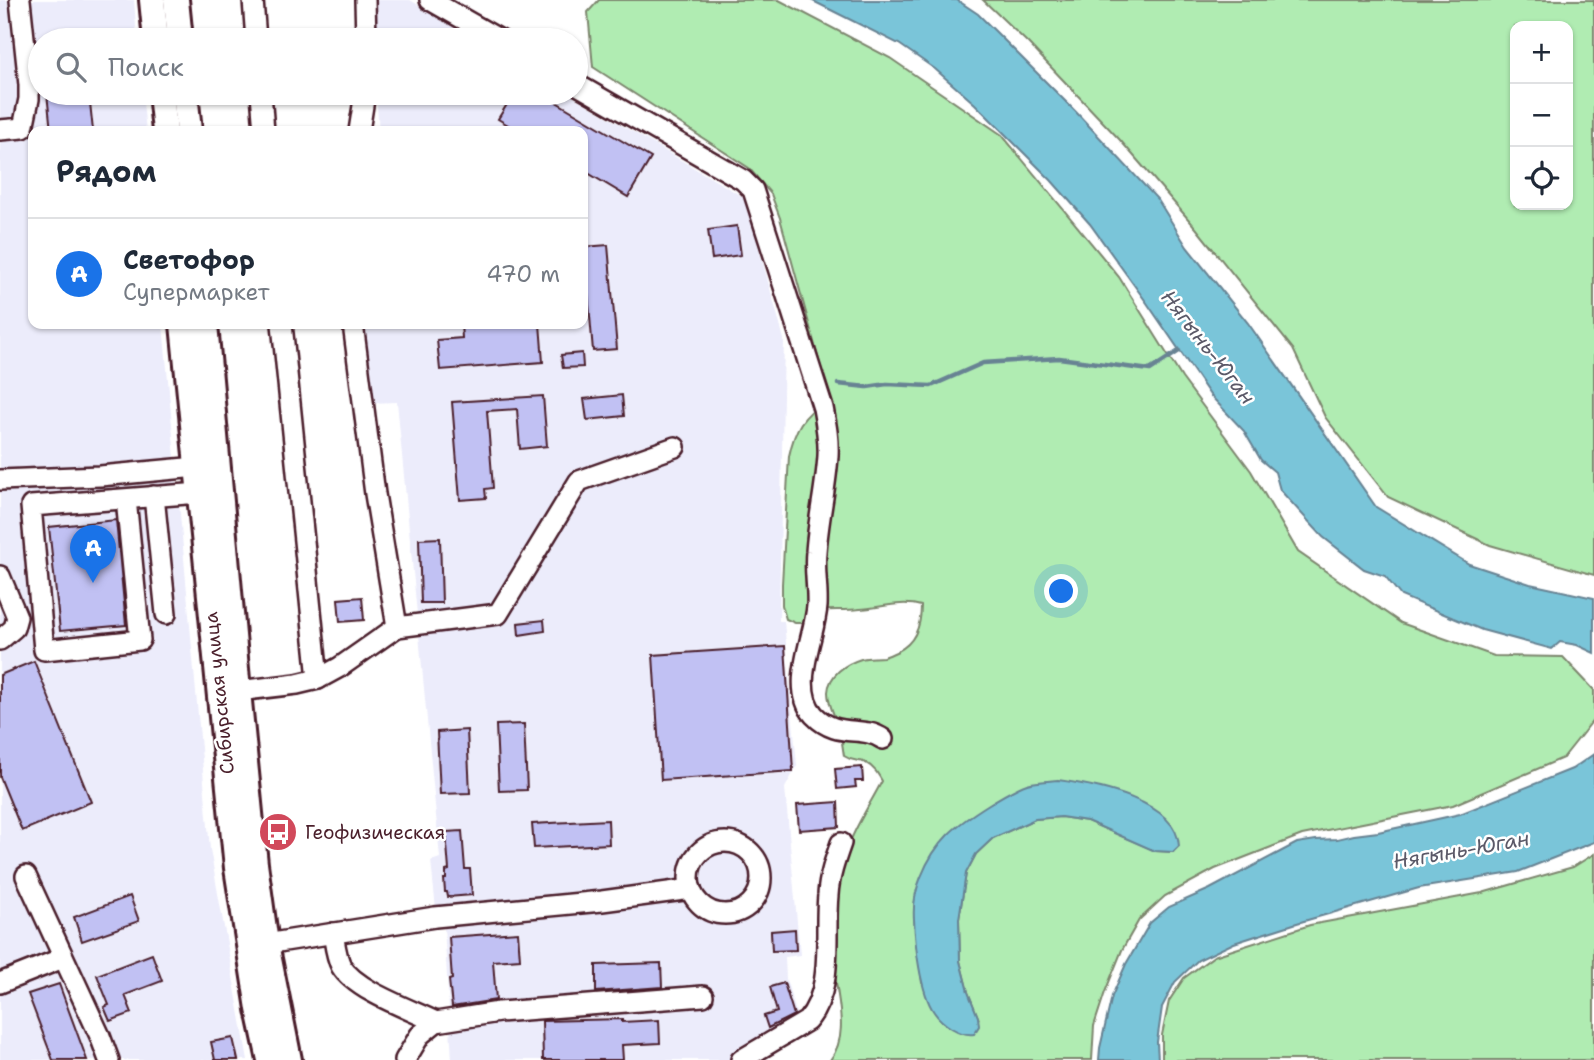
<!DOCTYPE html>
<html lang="ru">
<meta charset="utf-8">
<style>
:root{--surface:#fff;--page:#f6f6f7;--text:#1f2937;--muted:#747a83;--line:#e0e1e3;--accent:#1a73e8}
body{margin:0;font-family:"Shantell Sans",sans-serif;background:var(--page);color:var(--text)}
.controls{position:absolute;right:21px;top:21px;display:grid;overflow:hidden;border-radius:14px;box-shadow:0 2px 5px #0004}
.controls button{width:63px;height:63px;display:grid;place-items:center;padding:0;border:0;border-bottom:2px solid var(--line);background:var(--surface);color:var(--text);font:35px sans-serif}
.you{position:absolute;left:1062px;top:592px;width:24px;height:24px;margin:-18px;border:5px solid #fff;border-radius:50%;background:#1a73e8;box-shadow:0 0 0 10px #1a73e833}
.badge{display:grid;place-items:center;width:46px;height:46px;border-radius:50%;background:var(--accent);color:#fff;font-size:23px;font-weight:700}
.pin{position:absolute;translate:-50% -58px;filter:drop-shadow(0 2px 4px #0008)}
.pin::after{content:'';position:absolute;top:37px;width:24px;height:21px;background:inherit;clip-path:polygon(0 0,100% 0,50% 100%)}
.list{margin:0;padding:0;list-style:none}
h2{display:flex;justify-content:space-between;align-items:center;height:91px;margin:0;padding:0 28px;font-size:30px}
h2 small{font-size:23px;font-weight:400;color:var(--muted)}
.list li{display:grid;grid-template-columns:46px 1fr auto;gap:21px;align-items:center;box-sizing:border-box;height:112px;padding:0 28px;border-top:2px solid var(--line)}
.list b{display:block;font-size:26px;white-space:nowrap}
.list p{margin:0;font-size:23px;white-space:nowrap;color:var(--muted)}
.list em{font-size:23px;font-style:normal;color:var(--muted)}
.icon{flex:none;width:38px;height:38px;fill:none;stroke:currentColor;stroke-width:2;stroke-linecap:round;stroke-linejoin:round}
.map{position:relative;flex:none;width:1594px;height:1060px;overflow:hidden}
.search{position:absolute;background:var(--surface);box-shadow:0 2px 5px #0004;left:28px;top:28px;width:560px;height:77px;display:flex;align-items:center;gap:18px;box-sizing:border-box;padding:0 24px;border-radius:38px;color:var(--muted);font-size:26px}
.panel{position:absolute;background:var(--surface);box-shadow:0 2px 5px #0004;left:28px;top:126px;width:560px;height:203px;border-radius:14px}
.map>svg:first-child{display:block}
.built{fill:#ececfb}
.green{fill:#b0ecb2;stroke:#7d866e;stroke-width:2;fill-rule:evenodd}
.water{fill:#7ac5d9;stroke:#678393;stroke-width:2}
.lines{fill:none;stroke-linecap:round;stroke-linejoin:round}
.stream{stroke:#678393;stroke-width:4.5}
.building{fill:#c1c1f3;stroke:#4a1f2b;stroke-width:2}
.minor-casing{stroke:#4a1f2b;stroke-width:24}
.major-casing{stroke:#4a1f2b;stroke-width:30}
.minor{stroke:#fff;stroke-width:19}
.major{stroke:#fff;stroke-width:24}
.labels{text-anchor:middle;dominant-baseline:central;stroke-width:5;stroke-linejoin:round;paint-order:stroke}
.street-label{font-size:19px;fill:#4a1f2b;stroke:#fff}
.poi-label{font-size:19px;fill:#4a1f2b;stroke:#fff;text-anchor:start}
.water-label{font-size:21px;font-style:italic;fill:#5b5968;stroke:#fff}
</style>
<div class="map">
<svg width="1594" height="1060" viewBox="0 0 1594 1060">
<rect width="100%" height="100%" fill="#fff"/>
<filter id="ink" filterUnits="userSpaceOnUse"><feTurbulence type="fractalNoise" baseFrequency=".0143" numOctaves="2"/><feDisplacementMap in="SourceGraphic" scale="14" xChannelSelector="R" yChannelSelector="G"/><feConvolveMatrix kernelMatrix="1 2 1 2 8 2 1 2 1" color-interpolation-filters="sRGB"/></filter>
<g filter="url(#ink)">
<!-- built -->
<g class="built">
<path d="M0 0H134L137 40H40V93H142L146 131H33V324H163L210 849 248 1060H0Z"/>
<path d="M370 0H410L478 40H373Z"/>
<path d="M376 93H567L745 198 784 339 779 621H784L797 766 785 788 800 955 785 957 786 979 799 1022 730 1060H452L443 909 436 910 431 861 440 858 397 402 370 403 362 324H583V131H379Z"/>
</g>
<!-- green -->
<g class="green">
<path d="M599 0H779L890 58 1002 135 1119 277 1182 378 1251 471 1298 552 1401 623 1494 656 1563 657 1594 690V719L1563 758 1453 805 1302 835 1215 869 1165 896 1139 920 1122 950 1105 992 1094 1026 1092 1060H830C852 1032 834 993 834 960 834 931 835 898 841 869 848 837 867 810 882 781 878 774 874 767 866 763 857 759 855 763 844 756 843 747 841 737 839 729 836 717 828 706 828 692 829 675 845 664 861 659 868 657 875 658 883 657 888 656 893 653 898 651 916 642 921 625 921 606 901 600 880 608 860 609 842 611 826 609 809 612L803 623H795L786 619 782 605V584L789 456C795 428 802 416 826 400V386L780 218 771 194 749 168 593 67 588 12ZM1058 780 1174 852 1156 851 1087 821 1061 817 1035 819 993 838 976 854 966 873 959 919 960 961 968 992 978 1017 922 983 914 918 915 900Z"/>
<path d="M983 0H1594V575L1490 545 1388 497 1325 417 1293 349 1196 228 1120 140 1028 43ZM1515 26H1568V205H1515Z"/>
<path d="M1594 854V1060H1162V1035L1169 1001 1184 978 1214 956 1310 925 1482 893 1573 867Z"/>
</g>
<!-- water -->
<g class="water">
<path d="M811 0H957L978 14 1076 112 1158 200 1187 247 1248 323 1376 507 1469 564 1530 584 1594 598V653L1577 645 1560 642 1552 649 1482 630 1401 596 1385 576 1364 569 1323 537 1280 490 1275 472 1261 460 1244 431 1210 395 1147 303 1090 224 1051 180 975 104 935 69 899 44Z"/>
<path d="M1594 754V842L1518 872 1419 888 1297 923 1234 943 1198 960 1175 982 1162 1007 1157 1042 1158 1060H1099L1100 1048 1112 996 1126 964 1150 923 1169 907 1210 889 1297 843 1316 840 1337 839 1354 835 1378 832 1460 814 1572 769Z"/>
<path d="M1058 780C1094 785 1177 800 1179 846L1173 852 1155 851 1087 821 1061 817 1035 819 993 838 976 854 966 873 959 919 960 961 968 992 978 1017 979 1026 974 1034C960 1036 942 1024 934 1012 920 992 915 944 914 919 913 905 916 889 921 877 935 841 957 824 989 804 1001 797 1013 789 1027 784 1036 781 1048 781 1058 780Z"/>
</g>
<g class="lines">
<!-- stream -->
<path class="stream" d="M838 384 867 387 887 384 931 386 983 363 1059 358 1150 370 1179 351"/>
</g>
<!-- building -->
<g class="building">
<path d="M47 93H89L93 131H51Z"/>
<path d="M514 93H541L651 158 628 197 583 170V131H518L498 119Z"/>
<path d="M737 226 741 255 712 259 708 230Z"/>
<path d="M608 245 617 349 593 351 584 247Z"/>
<path d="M461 324H540L543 362 440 370 437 340 462 338Z"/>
<path d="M582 353 583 367 563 368 561 355Z"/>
<path d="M622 395 624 416 587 420 584 399Z"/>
<path d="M543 396 547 446 520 449 517 409 487 411 493 488 485 489 486 498 460 500 452 402Z"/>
<path d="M116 520 126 625 60 631 49 527Z"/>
<path d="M440 538 442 603H421L419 539Z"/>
<path d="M362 597 364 620 340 622 338 599Z"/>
<path d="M544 620 545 631 519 635 518 623Z"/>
<path d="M785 646 793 771 661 780 653 655Z"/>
<path d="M34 661 91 802 22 831 0 777V675Z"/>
<path d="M524 724 527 790 499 791 496 725Z"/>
<path d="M467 730 470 793 440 794 437 732Z"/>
<path d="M862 767 863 781H855L856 787 837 789 835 769Z"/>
<path d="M838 802 839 827 799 830 797 805Z"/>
<path d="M608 820 609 844 534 848 532 824Z"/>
<path d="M462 831 465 869H470L472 895 448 897 447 892H445L444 879H446V871L449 870 446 832Z"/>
<path d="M130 896 139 921 82 941 74 917Z"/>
<path d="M795 929 796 950 772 951 771 931Z"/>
<path d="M518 932 520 959 493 961 496 1000 452 1007 449 980 452 979 449 937Z"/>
<path d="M152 954 162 981 125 995 132 1013 110 1021 104 1007 109 1005 97 975Z"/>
<path d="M661 963 662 987 596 992V965Z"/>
<path d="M784 983 794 1015 768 1028 764 1016 777 1012 770 987Z"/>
<path d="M59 984 87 1060H53L28 994Z"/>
<path d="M622 1019V1022L659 1020 660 1043 622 1045 623 1060H543L542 1021Z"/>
<path d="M233 1038 238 1060H215L211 1042Z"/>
</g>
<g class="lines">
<defs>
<g id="minor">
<path d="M253 0 256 40"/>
<path d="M365 0 366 40"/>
<path d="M430 0 500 40"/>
<path d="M576 84 743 180 753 190 823 408C826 424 829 439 828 456 826 488 818 520 816 552 814 570 818 588 817 606 815 637 789 687 814 715 838 740 861 724 883 739"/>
<path d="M261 93 264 131"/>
<path d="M0 130 23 128 29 99V85L20 0"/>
<path d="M359 131 365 93"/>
<path d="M282 324 318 679"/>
<path d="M353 324 375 494 397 627"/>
<path d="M0 480 100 476 197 467"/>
<path d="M154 496 166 614"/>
<path d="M126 499 140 640 44 650 31 506 200 493"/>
<path d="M0 576 17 617 14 628 0 640"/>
<path d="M238 691 297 684 318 679 340 667 397 627 498 614 579 481 675 447"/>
<circle cx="725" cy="878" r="36"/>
<path d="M26 876 100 1036 109 1060"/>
<path d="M333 933C335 944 336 956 341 966 356 991 410 1009 436 1022"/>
<path d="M266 944 435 917 602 901 691 889"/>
<path d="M0 983 63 958"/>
<path d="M405 1060 420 1035 436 1022 499 1012 703 996"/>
<path d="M741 1060 807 1021C835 989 824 935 828 895 829 877 835 860 841 843"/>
</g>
<g id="major">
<path d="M152 0 156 40"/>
<path d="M176 0 180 40"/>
<path d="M161 93 165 131"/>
<path d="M185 93 189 131"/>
<path d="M183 324 237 868 259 1009 270 1060"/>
<path d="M205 324 238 691 255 864 266 944 289 1060"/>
</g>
</defs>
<!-- minor casing -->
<use href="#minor" class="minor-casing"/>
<!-- major casing -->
<use href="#major" class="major-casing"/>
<!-- minor -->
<use href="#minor" class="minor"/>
<!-- major -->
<use href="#major" class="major"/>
</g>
</g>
<!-- icons -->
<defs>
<symbol id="bus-disc" viewBox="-11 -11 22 22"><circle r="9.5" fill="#d1495b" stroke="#fff"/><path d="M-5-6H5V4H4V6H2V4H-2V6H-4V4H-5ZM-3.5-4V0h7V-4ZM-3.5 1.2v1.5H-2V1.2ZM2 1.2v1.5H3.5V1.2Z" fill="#fff"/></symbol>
</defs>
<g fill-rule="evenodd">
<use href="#bus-disc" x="256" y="810" width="44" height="44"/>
</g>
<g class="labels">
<!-- street labels -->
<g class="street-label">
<text transform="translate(219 693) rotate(-96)">Сибирская улица</text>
</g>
<!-- poi labels -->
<g class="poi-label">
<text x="305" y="832">Геофизическая</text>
</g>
<!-- water labels -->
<g class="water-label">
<text transform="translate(1208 347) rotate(52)">Нягынь-Юган</text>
<text transform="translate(1461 850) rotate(-10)">Нягынь-Юган</text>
</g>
</g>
</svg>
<div class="controls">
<button>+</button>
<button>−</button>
<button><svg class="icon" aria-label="locate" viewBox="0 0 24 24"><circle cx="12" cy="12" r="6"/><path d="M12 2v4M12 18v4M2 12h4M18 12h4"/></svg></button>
</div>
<div class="you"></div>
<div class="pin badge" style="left:93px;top:583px">A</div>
<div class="search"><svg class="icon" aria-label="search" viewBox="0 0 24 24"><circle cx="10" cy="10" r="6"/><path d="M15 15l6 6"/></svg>Поиск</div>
<section class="panel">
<h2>Рядом<small></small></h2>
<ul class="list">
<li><span class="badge">A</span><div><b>Светофор</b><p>Супермаркет</p></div><em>470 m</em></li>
</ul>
</section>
</div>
